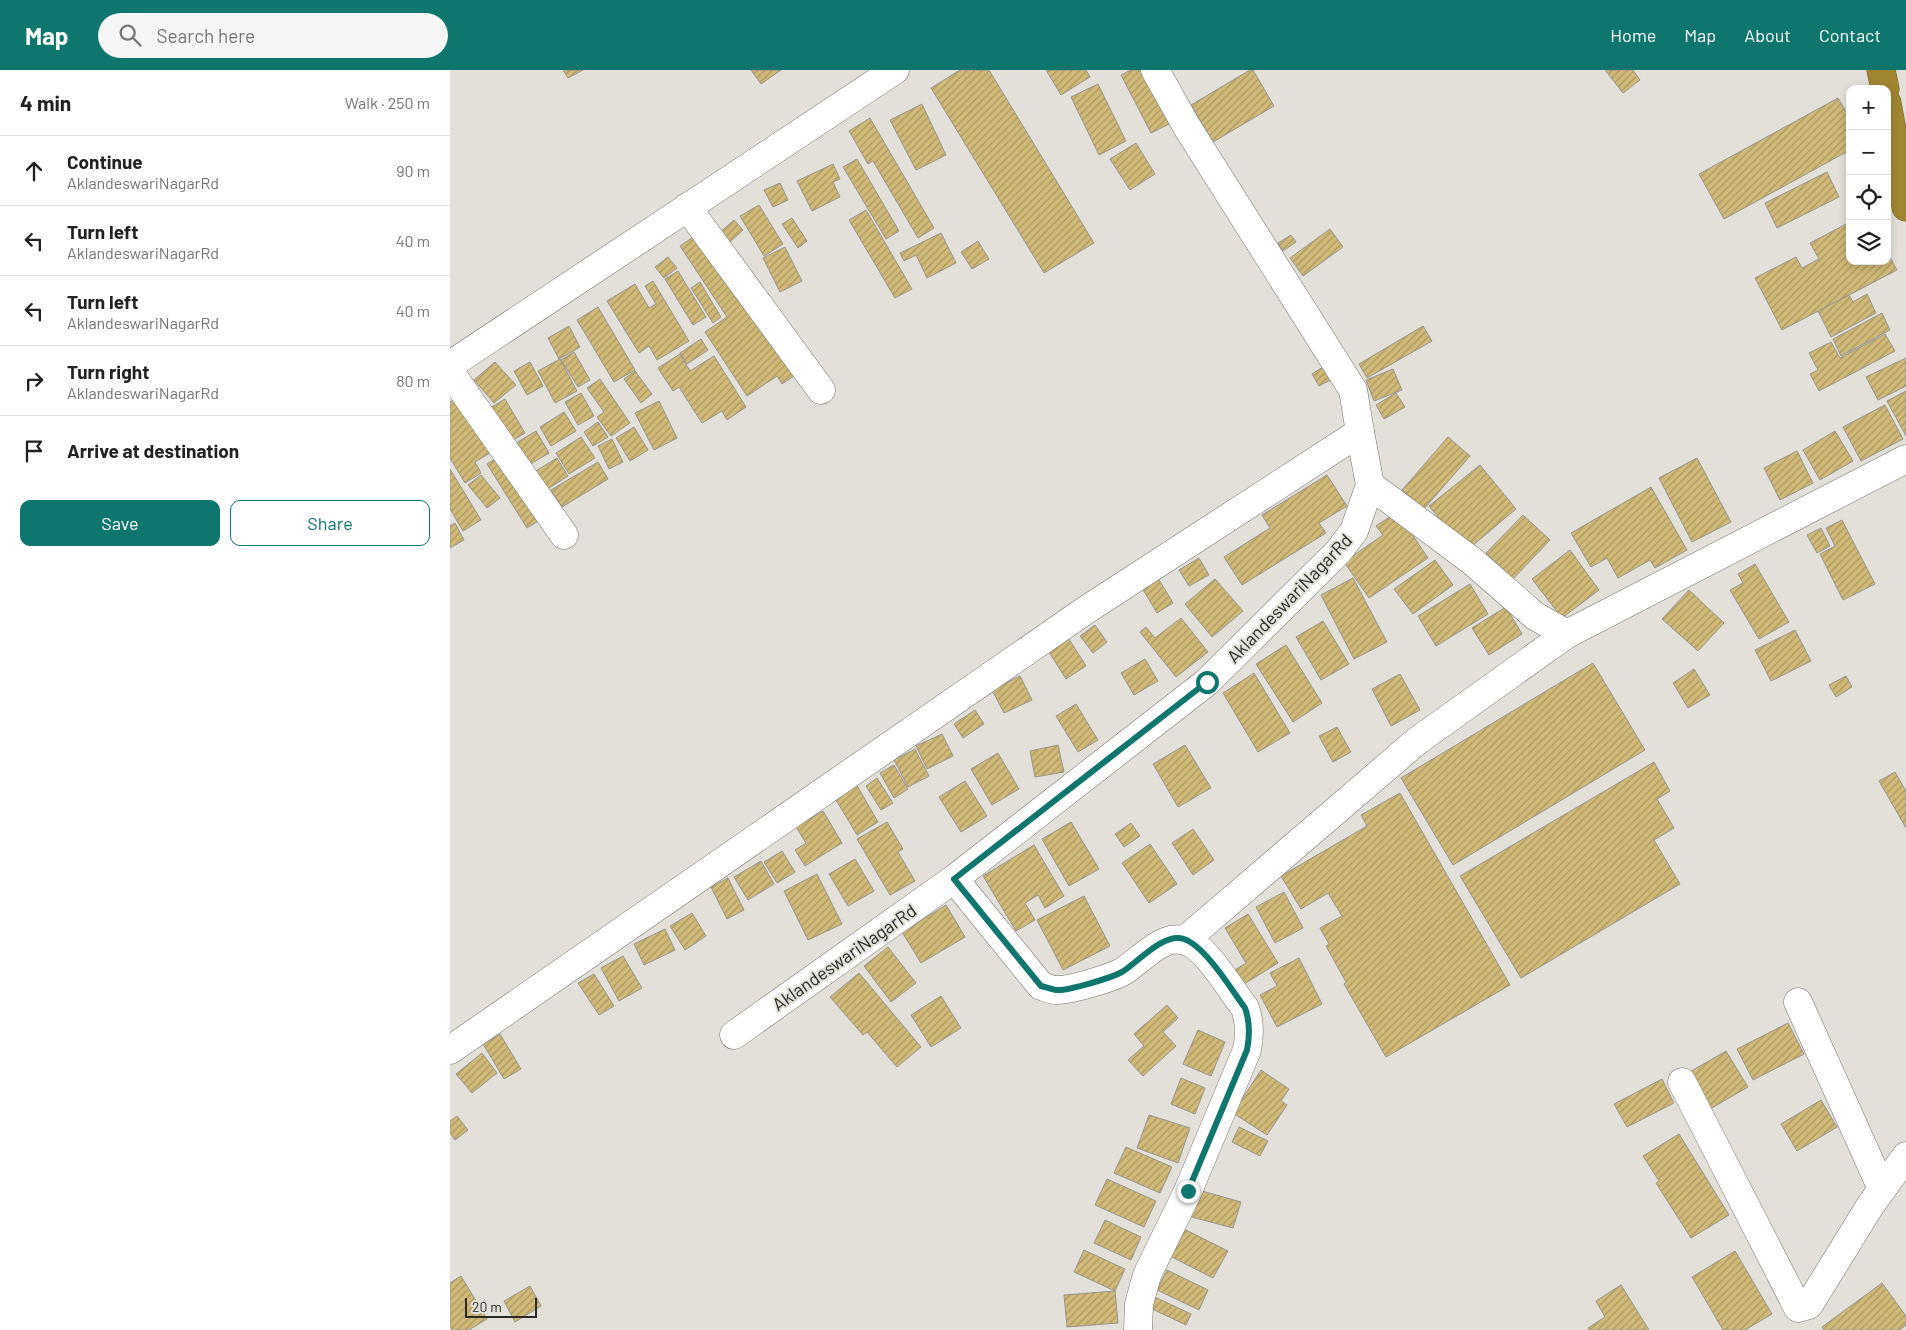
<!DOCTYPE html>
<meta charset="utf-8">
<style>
:root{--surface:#fff;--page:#f6f6f6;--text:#222;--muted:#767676;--line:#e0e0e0;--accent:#0f766e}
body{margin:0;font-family:Barlow,sans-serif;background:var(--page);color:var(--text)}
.controls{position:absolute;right:15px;top:15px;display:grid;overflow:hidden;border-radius:10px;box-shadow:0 2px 8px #0003}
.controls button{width:45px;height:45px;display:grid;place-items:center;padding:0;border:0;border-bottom:1px solid var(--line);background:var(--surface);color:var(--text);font:25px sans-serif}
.scale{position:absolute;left:15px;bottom:12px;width:72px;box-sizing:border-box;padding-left:5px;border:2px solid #2a2a27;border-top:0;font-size:14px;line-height:18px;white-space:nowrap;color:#2a2a27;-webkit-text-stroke:4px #e2e0d9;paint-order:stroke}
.stop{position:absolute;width:15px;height:15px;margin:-11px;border:4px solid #0f766e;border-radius:50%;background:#fff}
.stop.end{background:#0f766e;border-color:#fff;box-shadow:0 1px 5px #0008}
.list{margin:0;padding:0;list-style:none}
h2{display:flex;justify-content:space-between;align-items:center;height:65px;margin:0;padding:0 20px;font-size:21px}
h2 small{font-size:16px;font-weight:400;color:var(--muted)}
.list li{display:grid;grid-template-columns:32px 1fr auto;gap:15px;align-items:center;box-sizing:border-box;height:70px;padding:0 20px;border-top:1px solid var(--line)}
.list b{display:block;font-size:19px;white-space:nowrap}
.list p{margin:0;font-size:16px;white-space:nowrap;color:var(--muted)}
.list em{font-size:16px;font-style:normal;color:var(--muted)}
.actions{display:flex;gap:10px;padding:15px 20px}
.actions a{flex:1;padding:11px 0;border:1px solid var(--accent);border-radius:10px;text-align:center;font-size:18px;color:var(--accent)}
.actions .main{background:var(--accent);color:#fff}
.icon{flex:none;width:28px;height:28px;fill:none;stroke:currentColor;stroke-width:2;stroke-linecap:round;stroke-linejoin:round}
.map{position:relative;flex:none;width:1456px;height:1260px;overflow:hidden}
header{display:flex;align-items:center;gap:30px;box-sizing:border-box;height:70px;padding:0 25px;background:var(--accent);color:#fff}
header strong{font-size:24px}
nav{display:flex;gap:28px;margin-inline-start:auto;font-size:18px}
.search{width:350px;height:45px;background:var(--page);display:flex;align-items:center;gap:12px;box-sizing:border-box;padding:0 18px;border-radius:28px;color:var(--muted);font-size:19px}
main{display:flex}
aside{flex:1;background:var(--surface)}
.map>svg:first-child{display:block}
.building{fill:url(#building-hatch);stroke:#97958f}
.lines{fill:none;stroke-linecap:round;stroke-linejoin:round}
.minor-casing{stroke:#75736d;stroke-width:29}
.highway-casing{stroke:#77652d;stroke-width:29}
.minor{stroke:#fff;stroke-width:28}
.highway{stroke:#a08530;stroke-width:28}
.route{stroke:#0f766e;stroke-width:6}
.labels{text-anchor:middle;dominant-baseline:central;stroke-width:4;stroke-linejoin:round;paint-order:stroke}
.street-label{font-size:18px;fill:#2a2a27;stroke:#e2e0d9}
</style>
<header>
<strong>Map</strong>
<div class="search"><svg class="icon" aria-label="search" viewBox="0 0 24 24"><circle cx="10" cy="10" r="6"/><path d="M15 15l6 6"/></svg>Search here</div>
<nav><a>Home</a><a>Map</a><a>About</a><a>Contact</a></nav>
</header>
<main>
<aside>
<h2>4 min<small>Walk · 250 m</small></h2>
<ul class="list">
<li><svg class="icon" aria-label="ahead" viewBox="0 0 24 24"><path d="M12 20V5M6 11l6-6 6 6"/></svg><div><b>Continue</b><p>AklandeswariNagarRd</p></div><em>90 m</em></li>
<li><svg class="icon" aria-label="left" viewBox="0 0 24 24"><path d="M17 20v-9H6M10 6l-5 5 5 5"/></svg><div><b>Turn left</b><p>AklandeswariNagarRd</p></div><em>40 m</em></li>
<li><svg class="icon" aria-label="left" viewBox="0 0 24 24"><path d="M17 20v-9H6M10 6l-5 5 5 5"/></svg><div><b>Turn left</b><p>AklandeswariNagarRd</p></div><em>40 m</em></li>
<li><svg class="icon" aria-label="right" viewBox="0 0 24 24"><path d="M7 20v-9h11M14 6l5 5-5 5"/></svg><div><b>Turn right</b><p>AklandeswariNagarRd</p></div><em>80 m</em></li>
<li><svg class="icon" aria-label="arrive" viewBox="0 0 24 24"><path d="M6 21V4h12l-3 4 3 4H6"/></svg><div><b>Arrive at destination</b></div></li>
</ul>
<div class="actions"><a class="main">Save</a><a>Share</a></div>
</aside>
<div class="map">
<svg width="1456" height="1260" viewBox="0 0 1456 1260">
<defs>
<pattern id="building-hatch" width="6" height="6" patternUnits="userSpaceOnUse" patternTransform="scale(1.25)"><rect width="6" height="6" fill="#d1ba78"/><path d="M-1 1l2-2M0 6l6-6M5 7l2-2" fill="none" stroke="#aa9762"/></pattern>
</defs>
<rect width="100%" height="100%" fill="#e2e0d9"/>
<!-- building -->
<g class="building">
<path d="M113 0H133L118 8Z"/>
<path d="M301 0H331L311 14Z"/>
<path d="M510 0H539L644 173 594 203 481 18Z"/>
<path d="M596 0H636L640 7 611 25Z"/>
<path d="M681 0H691L719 54 701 63 671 5Z"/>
<path d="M800 0H803L824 36 763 72 741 35Z"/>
<path d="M1155 0H1183L1190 10 1173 23Z"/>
<path d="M648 14 676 71 649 85 621 27Z"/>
<path d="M1388 28 1400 49V80L1274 149 1249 104Z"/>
<path d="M472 34 496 85 466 100 440 50Z"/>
<path d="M420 48 484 158 468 168 423 91 418 94 399 61Z"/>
<path d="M686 73 705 104 680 120 660 89Z"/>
<path d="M407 89 449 161 436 169 393 97Z"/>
<path d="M383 94 390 109 383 112 390 127 362 141 347 111Z"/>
<path d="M1377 102 1389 127 1327 158 1315 133Z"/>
<path d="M330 113 338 130 323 137 314 120Z"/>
<path d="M309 135 333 174 314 186 290 146Z"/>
<path d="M416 140 462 219 445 228 399 150Z"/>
<path d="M342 148 357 171 348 178 332 154Z"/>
<path d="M284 150 293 160 279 173 269 163Z"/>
<path d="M1400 152V191H1437V182L1447 200 1332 260 1305 208 1346 187 1352 198 1369 189 1360 173Z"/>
<path d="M880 159 893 177 853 206 840 188Z"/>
<path d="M252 161 347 304 332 314 327 306 297 326 255 262 277 247 230 176Z"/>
<path d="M491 163 506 193 477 208 466 185 454 191 450 183Z"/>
<path d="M841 165 846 172 833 181 828 173Z"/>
<path d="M528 171 539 189 522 199 511 182Z"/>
<path d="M335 177 352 211 330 222 313 188Z"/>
<path d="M218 187 227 198 214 208 205 197Z"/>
<path d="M228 201 256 247 243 255 215 209Z"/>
<path d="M203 211 239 271 207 290 199 276 189 283 157 231 185 214 199 238 206 234 195 216Z"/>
<path d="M250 212 271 247 263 253 241 218Z"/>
<path d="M1417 224 1426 243 1381 267 1368 241 1399 225 1403 232Z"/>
<path d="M148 237 185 300 164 312 127 250Z"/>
<path d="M1432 243 1440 260 1391 286 1383 269Z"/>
<path d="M119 256 130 277 109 289 98 268Z"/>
<path d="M973 256 982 271 917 308 909 294Z"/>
<path d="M1435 264 1445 281 1369 321 1360 304 1368 300 1359 283 1381 272 1390 288Z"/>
<path d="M251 269 258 280 237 294 230 283Z"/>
<path d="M124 282 140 310 128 317 111 290Z"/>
<path d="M230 284 240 301 264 286 296 337 277 350 272 341 252 353 229 317 223 321 208 298Z"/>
<path d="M1456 288V316L1428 330 1416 307Z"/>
<path d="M110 289 127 321 105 333 88 301Z"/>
<path d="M45 292 66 315 44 333 24 310Z"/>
<path d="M80 292 93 316 77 325 64 301Z"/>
<path d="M876 295 884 308 869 316 862 304Z"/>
<path d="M943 299 952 320 924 331 916 310Z"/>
<path d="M185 301 202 324 191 333 174 309Z"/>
<path d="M150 309 180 353 161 366 147 347 154 342 137 318Z"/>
<path d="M1456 321V366L1437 331Z"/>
<path d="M131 323 144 346 128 355 115 332Z"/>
<path d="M946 323 955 337 934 349 926 335Z"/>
<path d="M12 325 45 380 25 392 31 403 15 413 0 388V332Z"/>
<path d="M55 329 75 363 55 375 35 341Z"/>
<path d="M209 331 227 368 204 380 185 343Z"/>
<path d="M1435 335 1453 369 1411 391 1393 357Z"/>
<path d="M114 342 126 361 101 376 90 357Z"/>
<path d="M148 352 158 367 143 376 134 362Z"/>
<path d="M184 357 198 380 180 391 166 368Z"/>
<path d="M86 361 99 383 74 398 61 376Z"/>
<path d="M1385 361 1403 391 1370 410 1353 380Z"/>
<path d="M131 367 145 388 119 404 106 383Z"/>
<path d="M998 367 1020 386 974 439 952 420Z"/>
<path d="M162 369 173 392 159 399 148 376Z"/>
<path d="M1347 381 1363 413 1330 430 1314 398Z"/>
<path d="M55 383 95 447 77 458 37 394Z"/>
<path d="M107 388 118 406 93 422 81 404Z"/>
<path d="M1247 388 1281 452 1242 472 1209 408Z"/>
<path d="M148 392 158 409 112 437 101 420Z"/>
<path d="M1030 395 1066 439 1016 481 979 436Z"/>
<path d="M0 399 31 450 13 461 0 439Z"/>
<path d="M31 405 50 428 37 438 18 415Z"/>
<path d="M877 405 897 436 869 453 876 463 792 515 774 487 820 458 812 445Z"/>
<path d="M1201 417 1237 480 1205 498 1200 490 1168 508 1157 488 1141 497 1121 463Z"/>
<path d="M947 442 978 488 919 528 894 492 933 465 926 456Z"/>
<path d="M1073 445 1100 470 1063 509 1036 483Z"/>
<path d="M1392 450 1425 514 1393 530 1370 484 1385 476 1376 458Z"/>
<path d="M5 453 14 470 0 478V456Z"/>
<path d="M1371 458 1380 476 1367 483 1357 465Z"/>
<path d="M1120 480 1149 520 1112 548 1082 509Z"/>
<path d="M749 488 759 505 739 516 729 500Z"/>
<path d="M985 490 1003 515 963 544 944 519Z"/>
<path d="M1305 494 1339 552 1309 569 1280 520 1293 513 1288 504Z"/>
<path d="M708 508 723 533 707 543 692 518Z"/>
<path d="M903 508 937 572 904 589 871 525Z"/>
<path d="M765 509 793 541 762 567 735 534Z"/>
<path d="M1020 514 1038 544 986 576 968 546Z"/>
<path d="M1239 520 1274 553 1248 581 1212 549Z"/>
<path d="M1056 537 1072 564 1039 585 1022 558Z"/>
<path d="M731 548 758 582 726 607 690 562 696 557 705 568Z"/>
<path d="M873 551 899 594 871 610 846 567Z"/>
<path d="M645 555 657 572 643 583 630 566Z"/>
<path d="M1345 560 1361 591 1321 611 1305 580Z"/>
<path d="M619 569 636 596 616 609 599 582Z"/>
<path d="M836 575 872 633 843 652 806 594Z"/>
<path d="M695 589 708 611 684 625 671 603Z"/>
<path d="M1143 593 1195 680 1003 795 951 708Z"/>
<path d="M1244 599 1260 625 1238 638 1223 613Z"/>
<path d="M804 603 840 663 808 682 773 623Z"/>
<path d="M950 604 970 640 941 656 922 619Z"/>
<path d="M570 606 582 630 554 643 542 620Z"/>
<path d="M1396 606 1402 617 1386 627 1379 615Z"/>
<path d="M626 634 648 670 628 682 606 646Z"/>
<path d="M525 640 534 654 513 668 504 654Z"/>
<path d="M887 657 901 682 883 692 869 666Z"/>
<path d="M492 664 503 686 477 699 466 676Z"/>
<path d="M608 675 614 702 585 707 580 681Z"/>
<path d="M735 675 761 718 728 737 703 694Z"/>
<path d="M465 679 479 706 458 717 444 690Z"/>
<path d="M548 683 569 719 542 735 521 699Z"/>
<path d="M1204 692 1220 721 1207 729 1224 758 1204 770 1230 814 1071 908 1010 806Z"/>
<path d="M444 695 458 719 444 728 430 703Z"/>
<path d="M1445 702 1456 721V758L1429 711Z"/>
<path d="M427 708 443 733 431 740 416 716Z"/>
<path d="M515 711 537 746 511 762 489 727Z"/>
<path d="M405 712 428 752 407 765 383 725Z"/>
<path d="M950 723 1060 915 936 987 894 914 896 912 876 876 879 874 870 858 892 846 878 823 851 839 831 806 917 756 911 745Z"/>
<path d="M373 741 392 773 355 796 345 780 356 773 346 757Z"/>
<path d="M437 752 453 779 448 782 465 811 440 825 407 769Z"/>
<path d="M621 752 649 799 619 816 592 769Z"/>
<path d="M681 753 690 766 674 777 665 764Z"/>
<path d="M743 759 764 790 743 805 722 773Z"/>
<path d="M700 774 727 814 699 833 672 793Z"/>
<path d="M584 775 614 826 595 838 588 825 575 833 585 850 566 861 533 806Z"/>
<path d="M332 781 345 802 327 813 314 792Z"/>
<path d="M405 789 424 821 398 836 379 804Z"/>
<path d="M311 791 324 814 298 830 284 807Z"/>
<path d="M367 804 392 854 358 870 334 821Z"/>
<path d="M278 808 294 840 277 849 261 817Z"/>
<path d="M834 822 853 858 825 873 806 837Z"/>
<path d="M634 826 660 876 613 900 587 850Z"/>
<path d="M496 835 515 867 471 893 452 862Z"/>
<path d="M242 843 256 866 235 880 220 856Z"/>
<path d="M798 844 828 893 794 914 785 900 796 893 775 858Z"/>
<path d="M215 859 225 880 194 895 184 874Z"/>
<path d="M438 877 466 913 441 932 414 896Z"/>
<path d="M173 886 192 918 169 931 151 898Z"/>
<path d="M849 888 872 934 827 957 810 925 827 916 820 903Z"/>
<path d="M409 903 471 977 447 997 417 962 413 965 380 927Z"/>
<path d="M144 904 164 936 149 945 128 913Z"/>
<path d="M491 926 511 958 481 977 461 945Z"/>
<path d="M717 935 728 948 713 962 726 976 693 1006 678 990 694 976 684 964Z"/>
<path d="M1338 953 1354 984 1303 1010 1287 979Z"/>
<path d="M748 960 775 972 761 1006 733 994Z"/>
<path d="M50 964 71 999 54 1009 33 974Z"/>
<path d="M1276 981 1298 1017 1260 1039 1238 1003Z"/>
<path d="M32 983 47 1003 22 1023 6 1004Z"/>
<path d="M811 1000 839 1019 831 1031 837 1035 817 1065 783 1043Z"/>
<path d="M731 1008 755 1018 745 1044 721 1034Z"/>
<path d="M1212 1009 1224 1033 1177 1057 1164 1034Z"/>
<path d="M1371 1030 1387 1057 1347 1081 1331 1054Z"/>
<path d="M699 1045 740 1058 728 1093 687 1078Z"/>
<path d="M7 1046 18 1060 5 1070 0 1063V1051Z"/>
<path d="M789 1057 818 1071 810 1086 782 1072Z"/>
<path d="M1229 1064 1279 1145 1241 1168 1206 1113 1209 1111 1193 1086Z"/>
<path d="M676 1077 722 1097 710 1123 664 1103Z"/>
<path d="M657 1109 706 1131 694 1157 645 1135Z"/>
<path d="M745 1119 791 1132 783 1158 738 1146Z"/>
<path d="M655 1150 691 1167 681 1190 644 1173Z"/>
<path d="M732 1158 778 1181 763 1208 718 1185Z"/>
<path d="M634 1180 675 1199 665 1221 624 1202Z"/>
<path d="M1285 1181 1322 1244 1295 1260H1273L1242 1207Z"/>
<path d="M717 1200 758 1220 749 1240 707 1220Z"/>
<path d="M11 1206 37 1249 19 1260H2L0 1256V1213Z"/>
<path d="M1432 1213 1456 1246V1255L1450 1260H1374L1372 1257Z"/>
<path d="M1171 1215 1199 1260H1139L1138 1258 1155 1247 1146 1231Z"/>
<path d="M80 1216 91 1236 65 1252 54 1231Z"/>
<path d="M665 1221 668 1253 617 1257 614 1225Z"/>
<path d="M703 1226 741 1244 736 1255 698 1237Z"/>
</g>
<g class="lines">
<defs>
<g id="minor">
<path d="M237 137 371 320"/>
<path d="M0 295 445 0"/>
<path d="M0 302 114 465"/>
<path d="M920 415 1022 491 1085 546 1117 564 1456 389"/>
<path d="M504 809 591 916C595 917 601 920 606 920 618 921 661 908 672 902 694 889 717 856 744 875 762 887 781 920 795 938 800 952 800 965 797 980L738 1121 697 1205 689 1234 688 1260"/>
<path d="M735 870 967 671 1117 564"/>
<path d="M1348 932 1432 1119"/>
<path d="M284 965 504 809 757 612 888 482 904 461 920 415 910 362"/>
<path d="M0 980 636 540 910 362 903 320 737 57 705 0"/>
<path d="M1232 1012 1348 1238 1359 1235 1420 1136 1456 1086"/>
</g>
<g id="highway">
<path d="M1431 0 1435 19"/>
<path d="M1437 33 1456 137"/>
</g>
</defs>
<!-- minor casing -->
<use href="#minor" class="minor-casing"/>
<!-- highway casing -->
<use href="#highway" class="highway-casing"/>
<!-- minor -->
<use href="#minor" class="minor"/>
<!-- highway -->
<use href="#highway" class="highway"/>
</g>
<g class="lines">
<!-- route -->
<path class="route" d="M738 1121 797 980C800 965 800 952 795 938 781 919 756 877 734 869 714 862 688 892 672 902 661 908 618 921 606 920 601 919 595 917 591 916L504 809 757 612"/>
</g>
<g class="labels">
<!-- street labels -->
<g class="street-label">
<text transform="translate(839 528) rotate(-46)">AklandeswariNagarRd</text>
<text transform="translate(394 887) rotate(-35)">AklandeswariNagarRd</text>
</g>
</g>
</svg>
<div class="controls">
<button>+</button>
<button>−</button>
<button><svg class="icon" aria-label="locate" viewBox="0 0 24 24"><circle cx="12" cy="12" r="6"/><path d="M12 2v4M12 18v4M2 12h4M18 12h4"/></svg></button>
<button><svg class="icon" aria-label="layers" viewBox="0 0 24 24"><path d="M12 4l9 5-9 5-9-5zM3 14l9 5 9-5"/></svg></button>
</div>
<div class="scale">20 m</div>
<div class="stop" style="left:757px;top:612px"></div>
<div class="stop end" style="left:738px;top:1121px"></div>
</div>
</main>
